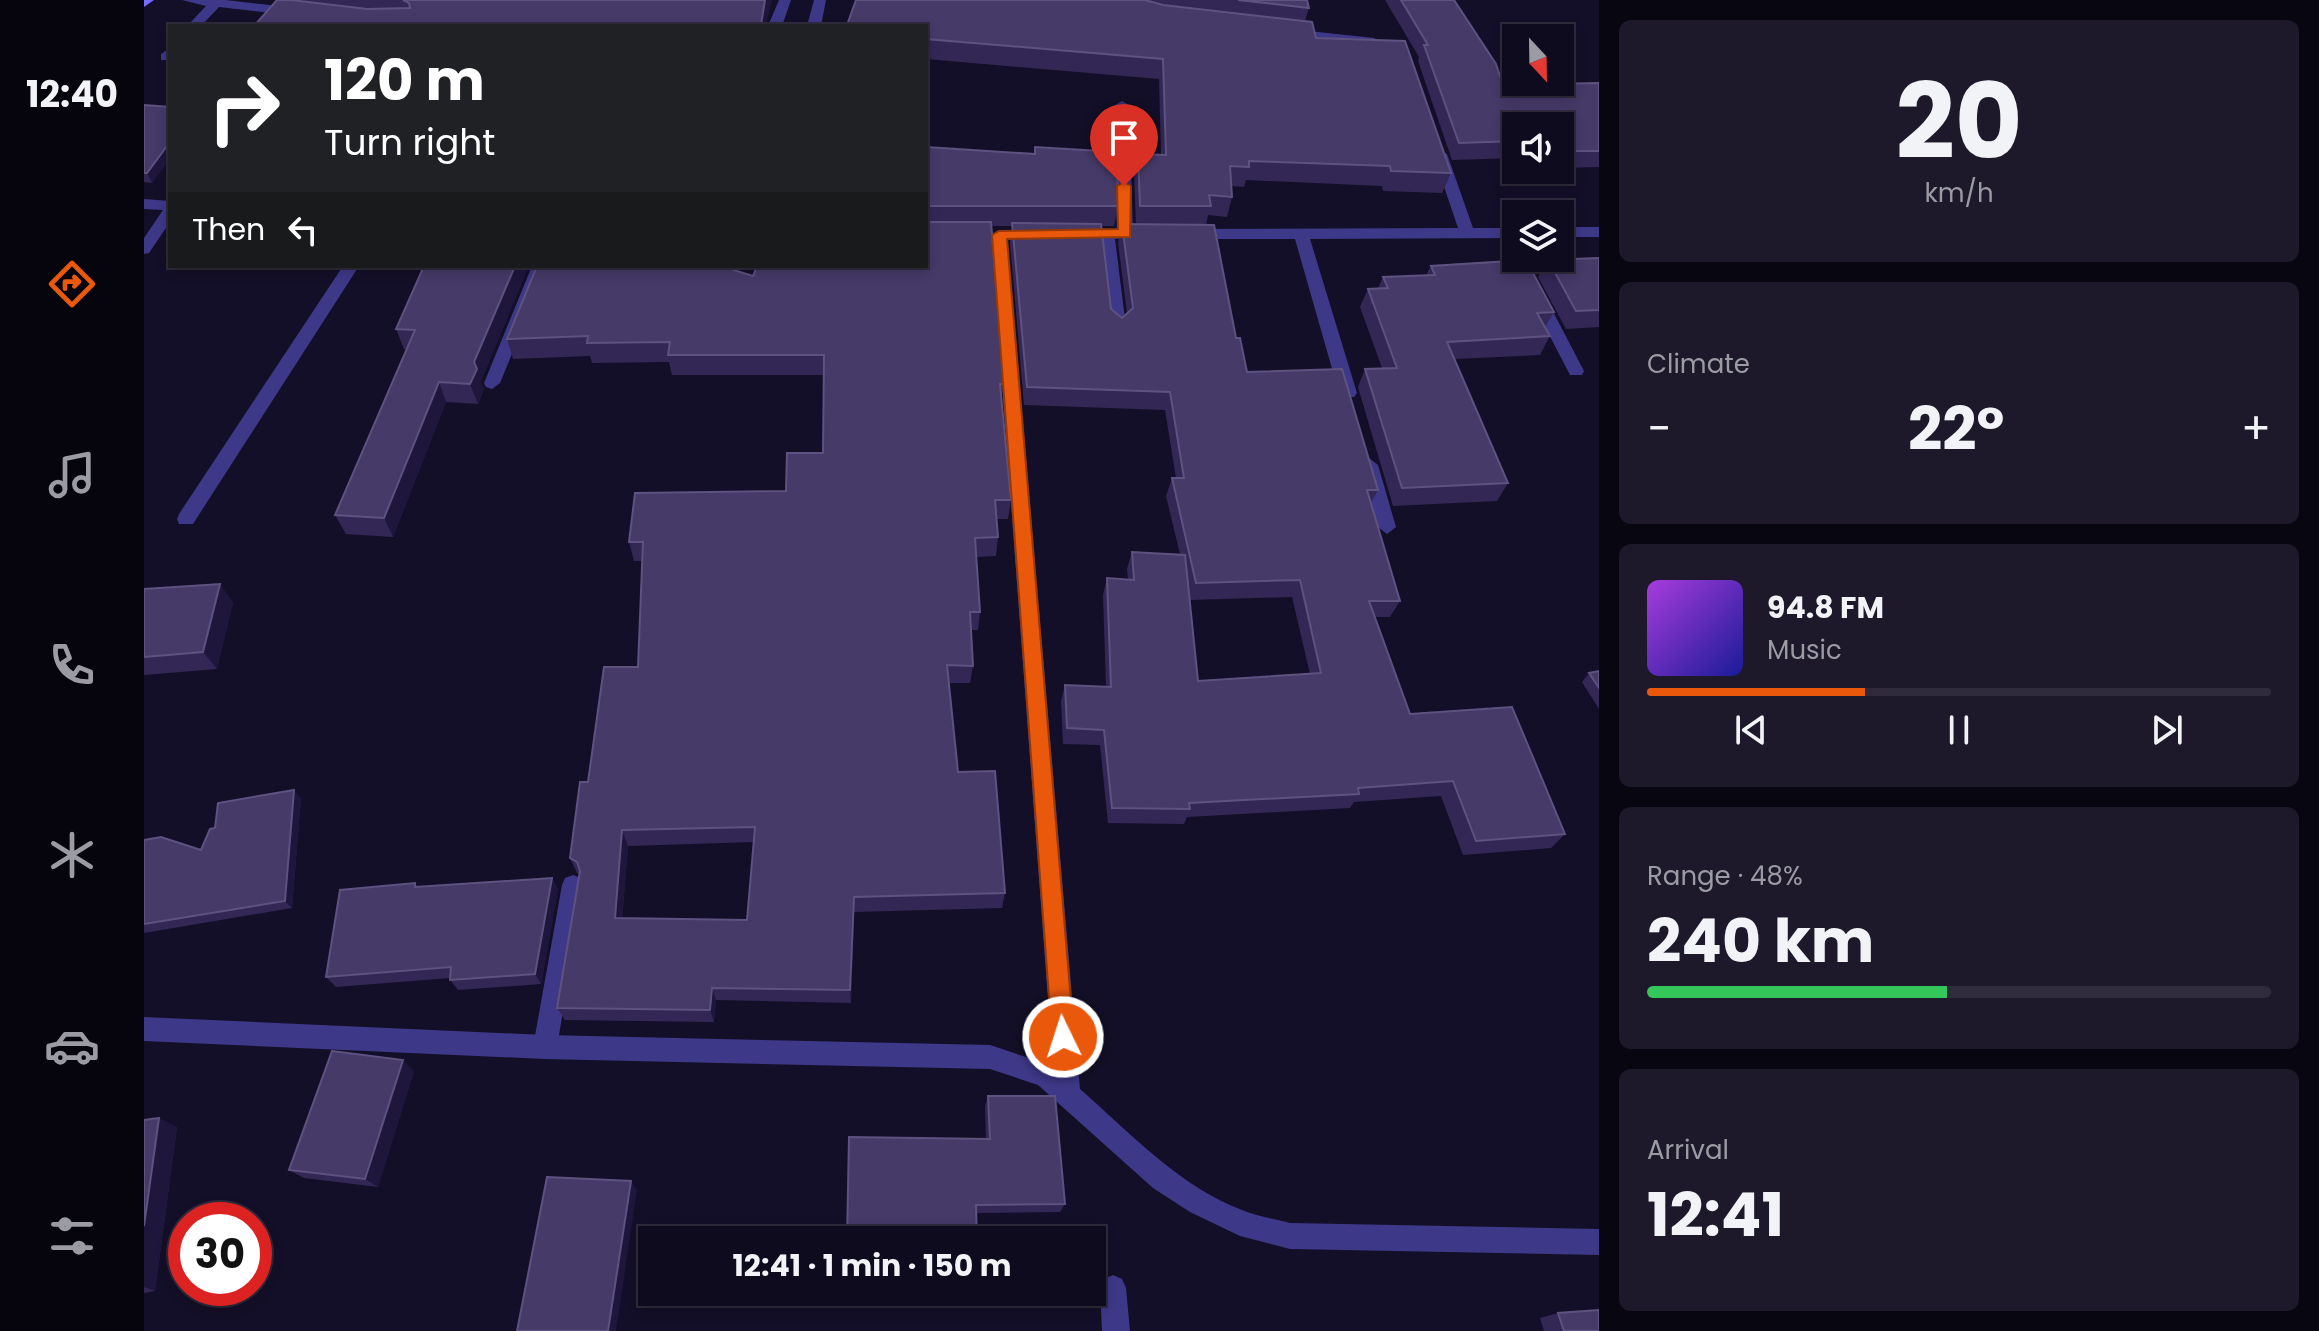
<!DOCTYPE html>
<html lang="en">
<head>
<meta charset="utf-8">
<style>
  body { margin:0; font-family:Poppins,sans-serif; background:#1d192b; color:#f1f3f6; height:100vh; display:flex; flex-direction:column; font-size:30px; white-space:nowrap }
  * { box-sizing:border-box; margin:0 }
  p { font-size:26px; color:#9b9ba4 }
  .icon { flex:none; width:44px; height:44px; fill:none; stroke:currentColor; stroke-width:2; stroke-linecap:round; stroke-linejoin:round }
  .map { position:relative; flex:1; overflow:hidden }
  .drawer { display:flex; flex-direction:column; gap:20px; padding:20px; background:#080610; width:720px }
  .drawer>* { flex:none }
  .hud { position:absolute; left:24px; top:24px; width:760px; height:244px; border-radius:0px; box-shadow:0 4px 12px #0003,0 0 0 2px #2f2b3c; background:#202124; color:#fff; overflow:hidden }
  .needle { width:52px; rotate:158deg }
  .fabs { position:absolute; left:1358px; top:24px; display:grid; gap:16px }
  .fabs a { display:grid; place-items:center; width:72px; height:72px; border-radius:0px; background:#0f0b1e; box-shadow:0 4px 12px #0003,0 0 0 2px #2f2b3c; font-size:40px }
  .speed { position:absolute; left:24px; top:1202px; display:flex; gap:16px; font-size:40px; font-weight:700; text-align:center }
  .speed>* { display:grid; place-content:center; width:104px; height:104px; border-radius:50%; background:#0f0b1e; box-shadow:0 4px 12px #0003,0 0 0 2px #2f2b3c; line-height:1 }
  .speed .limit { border:12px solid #d22; background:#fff; color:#111 }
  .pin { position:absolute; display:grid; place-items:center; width:68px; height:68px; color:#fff; margin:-82px -34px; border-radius:50% 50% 50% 0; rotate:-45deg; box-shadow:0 0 8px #0007 }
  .pin .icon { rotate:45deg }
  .me { position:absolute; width:88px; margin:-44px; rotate:356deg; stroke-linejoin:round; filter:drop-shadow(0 0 6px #0008) }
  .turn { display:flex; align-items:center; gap:28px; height:168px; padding:0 24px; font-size:36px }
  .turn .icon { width:104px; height:104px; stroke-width:2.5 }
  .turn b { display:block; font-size:56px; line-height:68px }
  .then { display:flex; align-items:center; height:76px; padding:0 24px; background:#0003; gap:16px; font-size:30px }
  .big { font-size:60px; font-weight:700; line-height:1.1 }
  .drawer .tile { flex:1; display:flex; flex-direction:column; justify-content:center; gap:12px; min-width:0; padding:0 28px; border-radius:12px; background:#1d192b }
  .drawer .dial { align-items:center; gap:0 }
  .dial b { font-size:104px; line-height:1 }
  .song { display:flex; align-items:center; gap:24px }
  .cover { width:96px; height:96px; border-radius:12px; background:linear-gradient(135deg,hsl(280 70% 55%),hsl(240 70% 35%)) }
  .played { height:8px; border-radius:4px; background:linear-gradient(90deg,#ea580c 35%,#2f2b3c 35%) }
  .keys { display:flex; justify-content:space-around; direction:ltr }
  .heat { display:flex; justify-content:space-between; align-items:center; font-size:44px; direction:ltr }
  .charge { height:12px; border-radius:6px; background:linear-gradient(90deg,#34c759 48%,#2f2b3c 0) }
  .trip { position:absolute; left:494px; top:1226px; width:468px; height:80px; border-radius:0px; background:#0f0b1e; box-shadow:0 4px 12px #0003,0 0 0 2px #2f2b3c; font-weight:700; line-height:80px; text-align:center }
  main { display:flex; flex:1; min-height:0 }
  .menu { display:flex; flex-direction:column; width:144px; justify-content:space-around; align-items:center; background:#06040c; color:#9b9ba4 }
  .menu .icon { width:56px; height:56px }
  .menu .current { color:#ea580c }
  .menu b { font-size:36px; color:#f1f3f6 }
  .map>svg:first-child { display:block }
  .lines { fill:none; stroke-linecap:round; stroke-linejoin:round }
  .service { fill:#3e3888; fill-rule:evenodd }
  .minor { fill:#3e3888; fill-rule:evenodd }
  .secondary { fill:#766dff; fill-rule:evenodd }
  .wall { fill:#332756; fill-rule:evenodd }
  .shaded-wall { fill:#1f163c }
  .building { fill:#453a68; stroke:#5d5280; stroke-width:2; fill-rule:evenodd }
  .route { fill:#ea580c; stroke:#983908; stroke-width:2 }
</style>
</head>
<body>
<main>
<nav class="menu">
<b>12:40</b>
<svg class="icon current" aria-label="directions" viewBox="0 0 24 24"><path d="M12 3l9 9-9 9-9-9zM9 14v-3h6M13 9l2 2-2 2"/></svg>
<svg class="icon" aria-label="music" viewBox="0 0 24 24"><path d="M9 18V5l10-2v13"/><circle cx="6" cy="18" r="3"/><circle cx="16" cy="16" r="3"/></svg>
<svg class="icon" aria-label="phone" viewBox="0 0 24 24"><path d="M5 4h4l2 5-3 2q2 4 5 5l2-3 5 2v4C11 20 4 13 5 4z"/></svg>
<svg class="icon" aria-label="climate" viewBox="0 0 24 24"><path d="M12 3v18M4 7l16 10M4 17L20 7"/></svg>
<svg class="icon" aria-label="car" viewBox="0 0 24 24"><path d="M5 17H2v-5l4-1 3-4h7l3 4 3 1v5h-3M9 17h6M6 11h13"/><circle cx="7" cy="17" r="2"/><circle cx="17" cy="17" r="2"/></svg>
<svg class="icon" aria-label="filters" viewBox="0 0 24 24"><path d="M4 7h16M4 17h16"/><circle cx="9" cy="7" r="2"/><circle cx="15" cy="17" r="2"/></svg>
</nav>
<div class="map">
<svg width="1455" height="1331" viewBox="0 0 1455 1331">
  <rect width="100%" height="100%" fill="#140f28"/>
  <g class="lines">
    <!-- service -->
    <path class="service" d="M 38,0 L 81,0 L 152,8 L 158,12 L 152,16 L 75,7 L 57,26 L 43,26 L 62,6 Z
      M 635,0 L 647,0 L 638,26 L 624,26 Z
      M 26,48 L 26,60 L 17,60 L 17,54 Z
      M 978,101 L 985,105 L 989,234 L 981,239 L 973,234 L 971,105 Z
      M 429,875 L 437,878 L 440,885 L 413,1047 L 410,1056 L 401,1059 L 392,1056 L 389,1047 L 418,885 L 421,878 Z"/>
    <!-- minor -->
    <path class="minor" d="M 670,0 L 682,0 L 677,26 L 663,26 Z
      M 1146,29 L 1230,38 L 1237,42 L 1230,46 L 1141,36 L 1141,30 Z
      M 1296,150 L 1303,154 L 1329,228 L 1372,228 L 1372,238 L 1166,239 L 1213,393 L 1210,397 L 1198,397 L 1195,393 L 1151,239 L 1046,239 L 1038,234 L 1046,229 L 1314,228 L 1289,154 Z
      M 0,199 L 26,201 L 26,222 L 5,253 L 0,254 L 0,238 L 19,210 L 0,209 Z
      M 1416,227 L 1455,227 L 1455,237 L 1416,237 Z
      M 1002,229 L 1010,234 L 1007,237 L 971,239 L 982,327 L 980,331 L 968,331 L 956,240 L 930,240 L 922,235 L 930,230 Z
      M 855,230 L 863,235 L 936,1089 C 986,1133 1035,1186 1098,1210 C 1113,1216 1130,1219 1146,1223 L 1455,1229 L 1455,1255 L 1146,1249 L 1096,1236 L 1046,1212 L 1009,1188 L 894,1085 L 846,1069 L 401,1059 L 0,1041 L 0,1017 L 401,1035 L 846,1045 L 909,1066 L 847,235 Z
      M 1372,253 L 1372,258 L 1381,258 L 1440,371 L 1438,375 L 1426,375 L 1424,371 L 1365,258 Z
      M 199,266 L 215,266 L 49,524 L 35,524 L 33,519 L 35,514 Z
      M 388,266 L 404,266 L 356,383 L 348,389 L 342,387 L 340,383 Z
      M 1225,458 L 1234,465 L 1252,527 L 1243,534 L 1234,527 L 1216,465 Z
      M 969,1275 L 978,1279 L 982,1288 L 986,1331 L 958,1331 L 956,1288 L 960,1279 Z"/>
    <!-- secondary -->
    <path class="secondary" d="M 0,0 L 10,0 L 0,7 Z"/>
  </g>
  <!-- wall -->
  <path class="wall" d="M 151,0 L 628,0 L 621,26 L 110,26 Z
    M 712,0 L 1163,0 L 1165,8 L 1161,21 L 1172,38 L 1307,173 L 1298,193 L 1239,191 L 1238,186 L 1102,180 L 1100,187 L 1088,186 L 1088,197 L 1083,217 L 1064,215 L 1062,225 L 1092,338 L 1103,372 L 1234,490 L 1227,503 L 1256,601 L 1246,617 L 1231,617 L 1266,714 L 1421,834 L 1407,848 L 1319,855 L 1297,796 L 1210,802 L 1206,808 L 1043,817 L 1040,824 L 964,823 L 956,745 L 919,744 L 917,701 L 921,685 L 962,687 L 959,595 L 963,578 L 984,579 L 983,569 L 988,552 L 1036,554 L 1022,496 L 1028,478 L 1032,478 L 1021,410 L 880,405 L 866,242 L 868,226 L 847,226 L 860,384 L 857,402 L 867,500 L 864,519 L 852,519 L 854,537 L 852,556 L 832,557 L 836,612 L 834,630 L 827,630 L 829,666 L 826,683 L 805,683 L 814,772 L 861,893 L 858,908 L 710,912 L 707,1003 L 572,1000 L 570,1022 L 421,1020 L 413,1008 L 436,875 L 433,873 L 426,858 L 444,782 L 494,667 L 498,561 L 490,561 L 485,542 L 642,491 L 679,453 L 680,375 L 528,375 L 525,362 L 448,363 L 446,356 L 369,359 L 363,339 L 609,276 L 782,266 L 782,147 L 974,206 L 970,226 L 957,226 L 967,309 L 978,318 L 983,313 L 974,243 L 978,224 L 992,225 L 990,174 L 994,154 L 1017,155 L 1015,79 L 782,59 L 782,26 L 703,26 ZM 1148,597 L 1166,674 L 1054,681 L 1046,600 ZM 610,842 L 603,920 L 478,918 L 484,846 Z
    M 1241,0 L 1310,0 L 1359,85 L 1455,83 L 1455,167 L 1416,168 L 1416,126 L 1372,126 L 1372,158 L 1308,160 L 1274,61 L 1275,57 Z
    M 0,105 L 8,183 L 0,182 Z
    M 1455,258 L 1455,327 L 1422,329 L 1394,277 L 1404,260 Z
    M 280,266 L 340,389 L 334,404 L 302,402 L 249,537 L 202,534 L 191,515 L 263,349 L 260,349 L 252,329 Z
    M 1287,266 L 1410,312 L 1401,327 L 1406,336 L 1396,355 L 1311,359 L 1364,483 L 1353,501 L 1249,506 L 1214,387 L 1221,369 L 1238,368 L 1216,307 L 1224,289 L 1234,288 L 1239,277 L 1282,275 Z
    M 0,589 L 89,602 L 73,669 L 0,675 Z
    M 1455,671 L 1455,709 L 1438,682 L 1445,673 Z
    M 157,798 L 148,908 L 0,933 L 0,840 L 57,850 L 71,828 Z
    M 408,878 L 414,889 L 397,984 L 314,990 L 306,980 L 306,978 L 192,987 L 182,977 L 271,883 L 274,887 Z
    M 270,1071 L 234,1187 L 160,1178 L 145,1170 Z
    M 844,1096 L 921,1204 L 916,1212 L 832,1213 L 703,1240 L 842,1139 L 841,1106 Z
    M 0,1120 L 33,1127 L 11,1291 L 0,1293 Z
    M 702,1292 L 835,1298 L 832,1304 L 703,1303 Z
    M 1414,1313 L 1455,1331 L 1400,1331 L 1396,1318 Z"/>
  <!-- shaded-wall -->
  <path class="shaded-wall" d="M 621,0 L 628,0 L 621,26 L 617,26 Z
    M 26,142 L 26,160 L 8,183 L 3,173 Z
    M 371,266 L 385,266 L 337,382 L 340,389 L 334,404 L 326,384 L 330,362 Z
    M 295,382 L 302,402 L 249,537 L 240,518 Z
    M 76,584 L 89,602 L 73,669 L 59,652 Z
    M 150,790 L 157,798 L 148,908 L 141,901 Z
    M 478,830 L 484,846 L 477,932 L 471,918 Z
    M 408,878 L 414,889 L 397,984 L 391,974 Z
    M 710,897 L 710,912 L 707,1003 L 706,990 Z
    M 568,988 L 572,1000 L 570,1022 L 566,1010 Z
    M 259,1060 L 270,1071 L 234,1187 L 221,1179 Z
    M 15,1118 L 33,1127 L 11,1291 L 0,1287 L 0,1226 Z
    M 487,1181 L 493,1190 L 472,1331 L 464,1331 Z"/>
  <!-- building -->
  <path class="building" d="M 133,0 L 147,0 L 223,9 L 266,8 L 265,3 L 259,0 L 621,0 L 617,25 L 605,24 L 604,26 L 110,26 Z
    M 712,0 L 1001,0 L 1019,5 L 1168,22 L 1172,38 L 1261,41 L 1307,173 L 1247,171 L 1246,166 L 1105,161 L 1105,167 L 1086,166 L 1088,197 L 1065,195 L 1067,206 L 996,206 L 994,154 L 1022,155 L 1019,59 L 782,39 L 782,26 L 703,25 Z
    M 1094,0 L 1163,0 L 1165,8 Z
    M 1257,0 L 1310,0 L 1352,64 L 1359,85 L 1455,83 L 1455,151 L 1416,151 L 1416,126 L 1372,126 L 1372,141 L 1315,143 L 1280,45 L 1284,45 Z
    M 0,105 L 26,107 L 26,142 L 3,173 L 0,173 Z
    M 782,147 L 891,154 L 891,147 L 973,152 L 974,206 L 782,206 Z
    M 782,218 L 783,222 L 847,222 L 860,384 L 856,384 L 867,500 L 851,500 L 854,537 L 831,538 L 836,612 L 826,612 L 829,666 L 803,665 L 814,772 L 851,771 L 861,893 L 710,897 L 706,990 L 568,988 L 566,1010 L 413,1008 L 436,871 L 433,862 L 426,858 L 436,782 L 444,782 L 460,667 L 494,667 L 499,542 L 485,542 L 491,493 L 642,491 L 643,453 L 679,453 L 680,355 L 524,355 L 526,342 L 443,343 L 444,336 L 363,339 L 393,266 L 577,266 L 609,276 L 613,266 L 782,266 ZM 611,827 L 603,920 L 471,918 L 478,830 Z
    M 868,223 L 957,224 L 967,309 L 978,318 L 989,308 L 978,224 L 1070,225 L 1092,338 L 1096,338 L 1103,372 L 1198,369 L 1234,490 L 1223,490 L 1256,601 L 1225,601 L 1266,714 L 1368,707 L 1421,834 L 1332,841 L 1309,781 L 1214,788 L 1215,794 L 1045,803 L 1046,809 L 968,808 L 960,730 L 923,728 L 921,685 L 967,687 L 963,578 L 990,580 L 988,552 L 1041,555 L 1054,681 L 1177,673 L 1156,580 L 1052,583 L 1028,478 L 1040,478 L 1026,392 L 883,387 Z
    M 1455,258 L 1455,310 L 1432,311 L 1404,260 Z
    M 1382,260 L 1410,312 L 1393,313 L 1406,336 L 1303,342 L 1364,483 L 1258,488 L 1221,369 L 1253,368 L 1224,289 L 1244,288 L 1239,277 L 1291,275 L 1287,266 Z
    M 280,266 L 371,266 L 330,362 L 333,369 L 326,384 L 295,382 L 240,518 L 191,515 L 271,330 L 252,329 Z
    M 76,584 L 59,652 L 0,657 L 0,589 Z
    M 1455,671 L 1455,688 L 1445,673 Z
    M 150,790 L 141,901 L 0,924 L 0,840 L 17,837 L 57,850 L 66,829 L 71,828 L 74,803 Z
    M 408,878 L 391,974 L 306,980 L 307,967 L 182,977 L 196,890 L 271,883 L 271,887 Z
    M 188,1051 L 259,1060 L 221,1179 L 145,1170 Z
    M 844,1096 L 911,1096 L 921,1204 L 832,1205 L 833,1240 L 703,1240 L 705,1137 L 846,1139 Z
    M 15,1118 L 0,1226 L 0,1120 Z
    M 403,1177 L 487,1181 L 464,1331 L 373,1331 Z
    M 702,1292 L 834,1292 L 835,1298 L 702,1297 Z
    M 1455,1310 L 1455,1331 L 1420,1331 L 1414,1313 Z"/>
  <!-- route -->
  <path class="route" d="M 980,182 L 987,186 L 986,237 L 863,239 L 930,1037 L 927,1044 L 919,1048 L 912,1044 L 908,1037 L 848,235 L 855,231 L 974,229 L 973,186 Z"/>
</svg>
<div class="fabs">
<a><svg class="needle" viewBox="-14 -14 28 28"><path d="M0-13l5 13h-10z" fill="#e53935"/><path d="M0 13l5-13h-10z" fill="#9b9ba4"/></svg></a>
<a><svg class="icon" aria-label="sound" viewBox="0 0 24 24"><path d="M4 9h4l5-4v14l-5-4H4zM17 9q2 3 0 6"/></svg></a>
<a><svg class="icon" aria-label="layers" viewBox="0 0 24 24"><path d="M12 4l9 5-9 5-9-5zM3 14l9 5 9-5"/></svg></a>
</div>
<div class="speed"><div class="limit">30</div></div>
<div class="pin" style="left:980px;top:186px;background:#d93025"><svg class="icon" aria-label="arrive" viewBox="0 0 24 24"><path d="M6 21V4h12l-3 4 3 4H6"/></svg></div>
<svg class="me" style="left:919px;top:1037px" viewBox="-20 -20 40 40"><circle r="17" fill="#ea580c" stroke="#fff" stroke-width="3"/><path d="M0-11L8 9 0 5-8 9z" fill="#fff"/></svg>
<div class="trip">12:41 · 1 min · 150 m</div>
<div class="hud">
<div class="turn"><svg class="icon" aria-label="right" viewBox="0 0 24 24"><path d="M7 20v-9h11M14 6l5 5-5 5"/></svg><div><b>120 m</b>Turn right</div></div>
<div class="then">Then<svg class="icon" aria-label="left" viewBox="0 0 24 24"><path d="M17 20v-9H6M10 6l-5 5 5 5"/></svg></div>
</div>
</div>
<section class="drawer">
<div class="tile dial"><b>20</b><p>km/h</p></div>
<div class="tile"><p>Climate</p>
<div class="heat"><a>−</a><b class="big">22°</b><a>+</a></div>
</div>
<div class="tile">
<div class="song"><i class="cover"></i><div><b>94.8 FM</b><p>Music</p></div></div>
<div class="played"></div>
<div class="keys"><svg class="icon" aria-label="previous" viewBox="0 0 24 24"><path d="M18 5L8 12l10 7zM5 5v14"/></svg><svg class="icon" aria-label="pause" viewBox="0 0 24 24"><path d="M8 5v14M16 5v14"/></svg><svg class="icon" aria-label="next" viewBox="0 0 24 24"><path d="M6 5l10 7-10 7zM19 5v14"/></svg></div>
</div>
<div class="tile"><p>Range · 48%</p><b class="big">240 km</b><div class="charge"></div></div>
<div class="tile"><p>Arrival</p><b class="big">12:41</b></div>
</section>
</main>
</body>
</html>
